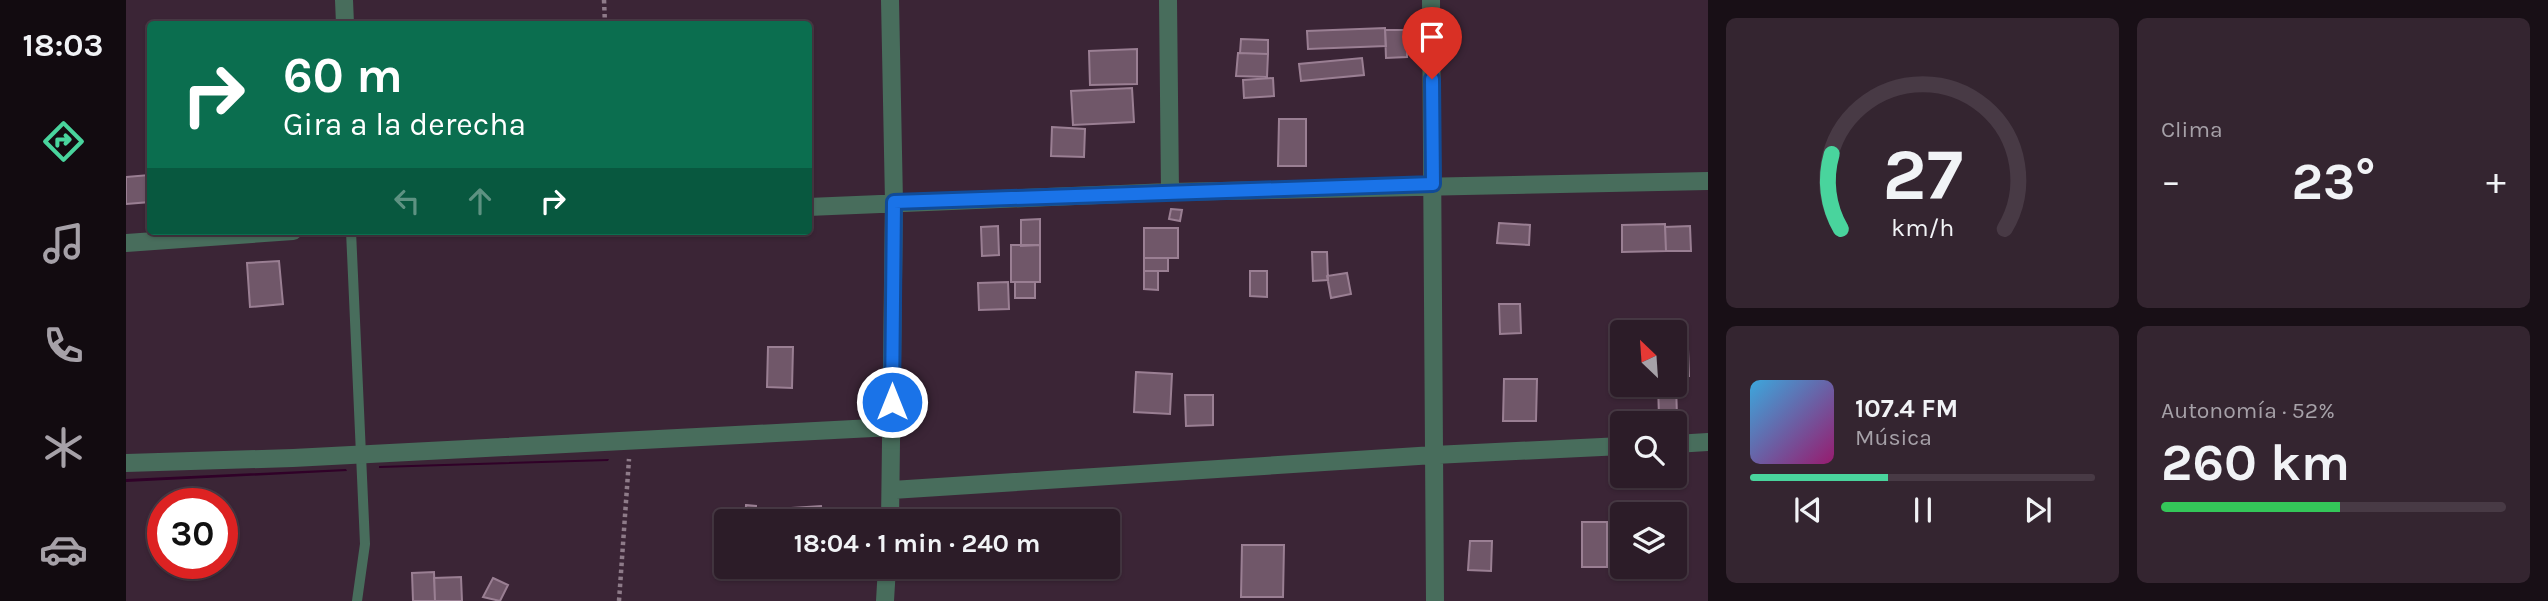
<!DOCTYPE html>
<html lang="es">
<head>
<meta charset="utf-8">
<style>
  body { margin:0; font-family:Karla,sans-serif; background:#342530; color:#f1f3f6; height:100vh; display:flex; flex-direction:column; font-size:26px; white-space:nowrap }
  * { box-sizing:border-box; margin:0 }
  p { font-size:23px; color:#a6a1a8 }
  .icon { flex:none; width:38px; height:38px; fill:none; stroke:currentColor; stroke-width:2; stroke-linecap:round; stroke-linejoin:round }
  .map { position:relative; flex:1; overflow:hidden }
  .drawer { display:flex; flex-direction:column; gap:18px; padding:18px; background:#180f16; width:840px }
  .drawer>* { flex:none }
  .guide { position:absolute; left:21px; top:21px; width:665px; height:214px; border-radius:7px; box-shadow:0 2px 5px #0004,0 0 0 2px #483a45; background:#0b6e4f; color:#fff; overflow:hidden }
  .needle { width:46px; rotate:335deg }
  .buttons { position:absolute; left:1484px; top:320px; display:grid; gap:14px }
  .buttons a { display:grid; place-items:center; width:77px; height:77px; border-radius:7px; background:#2c1c28; box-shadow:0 2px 5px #0004,0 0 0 2px #483a45; font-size:35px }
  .speed { position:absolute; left:21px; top:488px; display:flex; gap:14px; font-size:35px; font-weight:700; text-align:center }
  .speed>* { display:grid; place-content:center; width:91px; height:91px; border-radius:50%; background:#2c1c28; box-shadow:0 2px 5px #0004,0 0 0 2px #483a45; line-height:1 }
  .speed .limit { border:10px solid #d22; background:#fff; color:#111 }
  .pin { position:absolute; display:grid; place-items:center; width:60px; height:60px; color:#fff; margin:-72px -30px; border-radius:50% 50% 50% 0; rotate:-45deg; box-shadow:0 0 7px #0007 }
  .pin .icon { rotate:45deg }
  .me { position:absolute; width:77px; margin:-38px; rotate:0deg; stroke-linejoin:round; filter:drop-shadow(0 0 5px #0008) }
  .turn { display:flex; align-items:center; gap:24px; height:147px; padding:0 21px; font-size:32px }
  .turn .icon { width:91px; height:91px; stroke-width:2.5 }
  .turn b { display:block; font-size:49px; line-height:60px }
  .lanes { display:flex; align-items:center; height:66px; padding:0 21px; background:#0003; justify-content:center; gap:35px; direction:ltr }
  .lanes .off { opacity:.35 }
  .big { font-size:52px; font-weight:700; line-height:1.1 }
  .drawer .tile { flex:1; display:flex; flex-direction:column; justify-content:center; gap:10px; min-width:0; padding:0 24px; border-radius:10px; background:#342530 }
  .drawer .dial { align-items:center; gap:0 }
  .dial svg { height:182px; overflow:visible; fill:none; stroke:#483a45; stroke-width:7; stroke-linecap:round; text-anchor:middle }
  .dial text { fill:#f1f3f6; stroke:none }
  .song { display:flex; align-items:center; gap:21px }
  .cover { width:84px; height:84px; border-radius:10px; background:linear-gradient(135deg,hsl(200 70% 55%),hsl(320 70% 35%)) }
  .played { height:7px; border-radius:4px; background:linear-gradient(90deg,#49d49d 40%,#483a45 40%) }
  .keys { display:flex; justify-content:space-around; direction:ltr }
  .heat { display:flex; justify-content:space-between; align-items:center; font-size:38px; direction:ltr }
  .charge { height:10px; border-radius:5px; background:linear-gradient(90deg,#34c759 52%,#483a45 0) }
  .drawer .tiles { flex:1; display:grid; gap:18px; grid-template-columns:repeat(2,1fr) }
  .trip { position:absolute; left:588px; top:509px; width:406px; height:70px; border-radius:7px; background:#2c1c28; box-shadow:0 2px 5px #0004,0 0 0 2px #483a45; font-weight:700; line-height:70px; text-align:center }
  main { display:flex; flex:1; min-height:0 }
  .tabs { display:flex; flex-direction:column; width:126px; justify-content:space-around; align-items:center; background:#120b10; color:#a6a1a8 }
  .tabs .icon { width:49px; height:49px }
  .tabs .selected { color:#49d49d }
  .tabs b { font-size:32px; color:#f1f3f6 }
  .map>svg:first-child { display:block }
  .water { fill:#300128 }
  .building { fill:#705769; stroke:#9a7f93; stroke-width:2 }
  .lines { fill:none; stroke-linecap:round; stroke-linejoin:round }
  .path { stroke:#8e7b89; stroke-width:4.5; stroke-dasharray:3.5 3.5; stroke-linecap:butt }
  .service { stroke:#486d5c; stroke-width:10 }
  .minor { stroke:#486d5c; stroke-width:18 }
  .route-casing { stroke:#114b97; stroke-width:18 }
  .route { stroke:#1a73e8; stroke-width:12 }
</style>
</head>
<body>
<main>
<nav class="tabs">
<b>18:03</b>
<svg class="icon selected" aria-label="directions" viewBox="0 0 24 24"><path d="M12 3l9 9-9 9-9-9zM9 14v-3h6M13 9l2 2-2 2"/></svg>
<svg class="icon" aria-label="music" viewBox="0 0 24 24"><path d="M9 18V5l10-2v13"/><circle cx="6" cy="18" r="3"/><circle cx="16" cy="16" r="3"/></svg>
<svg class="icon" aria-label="phone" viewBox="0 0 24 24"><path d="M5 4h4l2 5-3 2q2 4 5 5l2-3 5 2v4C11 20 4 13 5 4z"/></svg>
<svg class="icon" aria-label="climate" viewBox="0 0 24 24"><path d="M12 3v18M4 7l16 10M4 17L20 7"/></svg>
<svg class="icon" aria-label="car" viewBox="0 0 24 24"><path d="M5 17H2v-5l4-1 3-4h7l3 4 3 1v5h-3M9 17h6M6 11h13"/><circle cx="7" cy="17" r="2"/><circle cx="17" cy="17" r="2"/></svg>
</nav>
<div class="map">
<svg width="1582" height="601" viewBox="0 0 1582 601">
  <rect width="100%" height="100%" fill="#3b2536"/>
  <!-- water -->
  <path class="water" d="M 483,459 L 482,461 L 253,468 L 253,466 Z
    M 220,469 L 221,471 L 0,482 L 0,479 Z"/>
  <!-- building -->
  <path class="building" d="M 1259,28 L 1260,46 L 1182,49 L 1181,31 Z
    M 1259,30 L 1281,30 L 1281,57 L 1260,58 Z
    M 1115,39 L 1142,40 L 1142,54 L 1114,53 Z
    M 1011,49 L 1011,84 L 964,85 L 963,51 Z
    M 1112,53 L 1142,54 L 1141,77 L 1110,76 Z
    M 1236,58 L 1238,75 L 1175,81 L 1173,64 Z
    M 1147,78 L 1148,96 L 1118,98 L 1117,80 Z
    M 1006,88 L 1008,122 L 947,125 L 945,91 Z
    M 1153,119 L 1180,119 L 1180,166 L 1152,166 Z
    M 926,127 L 959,129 L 958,157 L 925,156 Z
    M 23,175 L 24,202 L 0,204 L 0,177 Z
    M 1045,209 L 1056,210 L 1054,221 L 1043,219 Z
    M 914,219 L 914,245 L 895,246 L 895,220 Z
    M 1373,223 L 1404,225 L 1403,245 L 1371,243 Z
    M 1539,224 L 1540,251 L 1496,252 L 1496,225 Z
    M 872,226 L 873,255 L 856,256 L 855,227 Z
    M 1564,226 L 1565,251 L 1540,251 L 1539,227 Z
    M 1018,228 L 1052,228 L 1052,258 L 1018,258 Z
    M 885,245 L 914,245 L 914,282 L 885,282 Z
    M 1186,252 L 1201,252 L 1202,280 L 1187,281 Z
    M 1018,258 L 1042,258 L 1042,271 L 1018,271 Z
    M 153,261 L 157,304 L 124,307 L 121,263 Z
    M 1018,271 L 1032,271 L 1032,290 L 1018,289 Z
    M 1124,271 L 1141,271 L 1141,297 L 1124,296 Z
    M 1221,273 L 1225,294 L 1205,298 L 1201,276 Z
    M 882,282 L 883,309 L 853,310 L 852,283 Z
    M 889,282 L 909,282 L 909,298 L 889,298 Z
    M 1373,304 L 1394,304 L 1395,333 L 1374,334 Z
    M 642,347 L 667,347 L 666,388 L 641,387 Z
    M 1562,349 L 1563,376 L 1549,377 L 1549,350 Z
    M 1010,372 L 1046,374 L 1044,414 L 1008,412 Z
    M 1378,379 L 1411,379 L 1410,421 L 1377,421 Z
    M 1550,384 L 1551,417 L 1533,417 L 1532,385 Z
    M 1059,395 L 1087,395 L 1087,425 L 1060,426 Z
    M 620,505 L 630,506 L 629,522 L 619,522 Z
    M 695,506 L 697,522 L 667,522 L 666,508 Z
    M 1456,522 L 1481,522 L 1481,567 L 1456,567 Z
    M 1344,541 L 1366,541 L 1365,571 L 1342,570 Z
    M 1116,545 L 1158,545 L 1157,597 L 1115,597 Z
    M 308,572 L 309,601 L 287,601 L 286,573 Z
    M 335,577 L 336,601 L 309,601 L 308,578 Z
    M 367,578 L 382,585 L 374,601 L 357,597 Z"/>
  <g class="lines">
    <!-- path -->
    <path class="path" d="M 478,0 L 479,24
      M 493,601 L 503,459"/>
    <!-- service -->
    <path class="service" d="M 225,231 L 239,544 L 231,601"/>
    <!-- minor -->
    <path class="minor" d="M 218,0 L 219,24
      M 1042,0 L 1044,192
      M 1305,0 L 1309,601
      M 682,207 L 1044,192 L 1582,181
      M 0,243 L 167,231
      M 1549,444 L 1582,442
      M 0,463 L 167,458 L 766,427
      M 766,490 L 1308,455 L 1496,446
      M 764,522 L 768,202 L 764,0
      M 759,601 L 761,567"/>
  </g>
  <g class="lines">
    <!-- route casing -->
    <g class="route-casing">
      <path id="route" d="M 766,402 L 768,202 L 1307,184 L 1306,79"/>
    </g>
    <!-- route -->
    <use href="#route" class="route"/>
  </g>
</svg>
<div class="buttons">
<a><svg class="needle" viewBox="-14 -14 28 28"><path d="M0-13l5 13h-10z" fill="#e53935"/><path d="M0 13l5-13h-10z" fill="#a6a1a8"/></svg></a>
<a><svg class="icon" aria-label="search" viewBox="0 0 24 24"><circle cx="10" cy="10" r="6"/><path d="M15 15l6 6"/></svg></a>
<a><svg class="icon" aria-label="layers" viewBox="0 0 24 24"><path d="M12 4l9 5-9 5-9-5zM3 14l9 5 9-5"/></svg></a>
</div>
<div class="speed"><div class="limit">30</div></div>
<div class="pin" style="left:1306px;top:79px;background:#d93025"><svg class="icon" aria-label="arrive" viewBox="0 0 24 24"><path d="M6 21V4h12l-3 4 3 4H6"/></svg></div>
<svg class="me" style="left:766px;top:402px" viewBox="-20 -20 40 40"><circle r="17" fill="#1a73e8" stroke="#fff" stroke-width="3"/><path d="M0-11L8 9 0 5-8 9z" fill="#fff"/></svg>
<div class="trip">18:04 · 1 min · 240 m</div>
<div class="guide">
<div class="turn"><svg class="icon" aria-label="right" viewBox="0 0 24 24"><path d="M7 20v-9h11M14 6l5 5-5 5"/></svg><div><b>60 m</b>Gira a la derecha</div></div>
<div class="lanes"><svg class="icon off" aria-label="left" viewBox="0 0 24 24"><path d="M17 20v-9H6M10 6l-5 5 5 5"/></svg><svg class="icon off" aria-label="ahead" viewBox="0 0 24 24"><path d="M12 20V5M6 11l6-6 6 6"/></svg><svg class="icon" aria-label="right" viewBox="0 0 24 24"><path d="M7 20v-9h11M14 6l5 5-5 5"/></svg></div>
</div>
</div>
<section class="drawer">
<div class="tiles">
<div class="tile dial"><svg viewBox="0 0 100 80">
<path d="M14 69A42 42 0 1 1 86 69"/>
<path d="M14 69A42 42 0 0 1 10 36" stroke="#49d49d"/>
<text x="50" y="56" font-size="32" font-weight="700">27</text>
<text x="50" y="72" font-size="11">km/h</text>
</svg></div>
<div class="tile"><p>Clima</p>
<div class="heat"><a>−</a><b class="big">23°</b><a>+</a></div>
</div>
<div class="tile">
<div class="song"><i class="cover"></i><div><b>107.4 FM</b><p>Música</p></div></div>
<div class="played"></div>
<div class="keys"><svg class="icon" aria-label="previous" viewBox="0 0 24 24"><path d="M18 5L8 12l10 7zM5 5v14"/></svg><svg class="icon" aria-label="pause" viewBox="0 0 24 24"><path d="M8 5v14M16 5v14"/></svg><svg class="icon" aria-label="next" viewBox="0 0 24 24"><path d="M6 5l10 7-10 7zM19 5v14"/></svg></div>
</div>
<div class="tile"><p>Autonomía · 52%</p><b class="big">260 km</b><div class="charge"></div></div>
</div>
</section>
</main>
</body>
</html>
